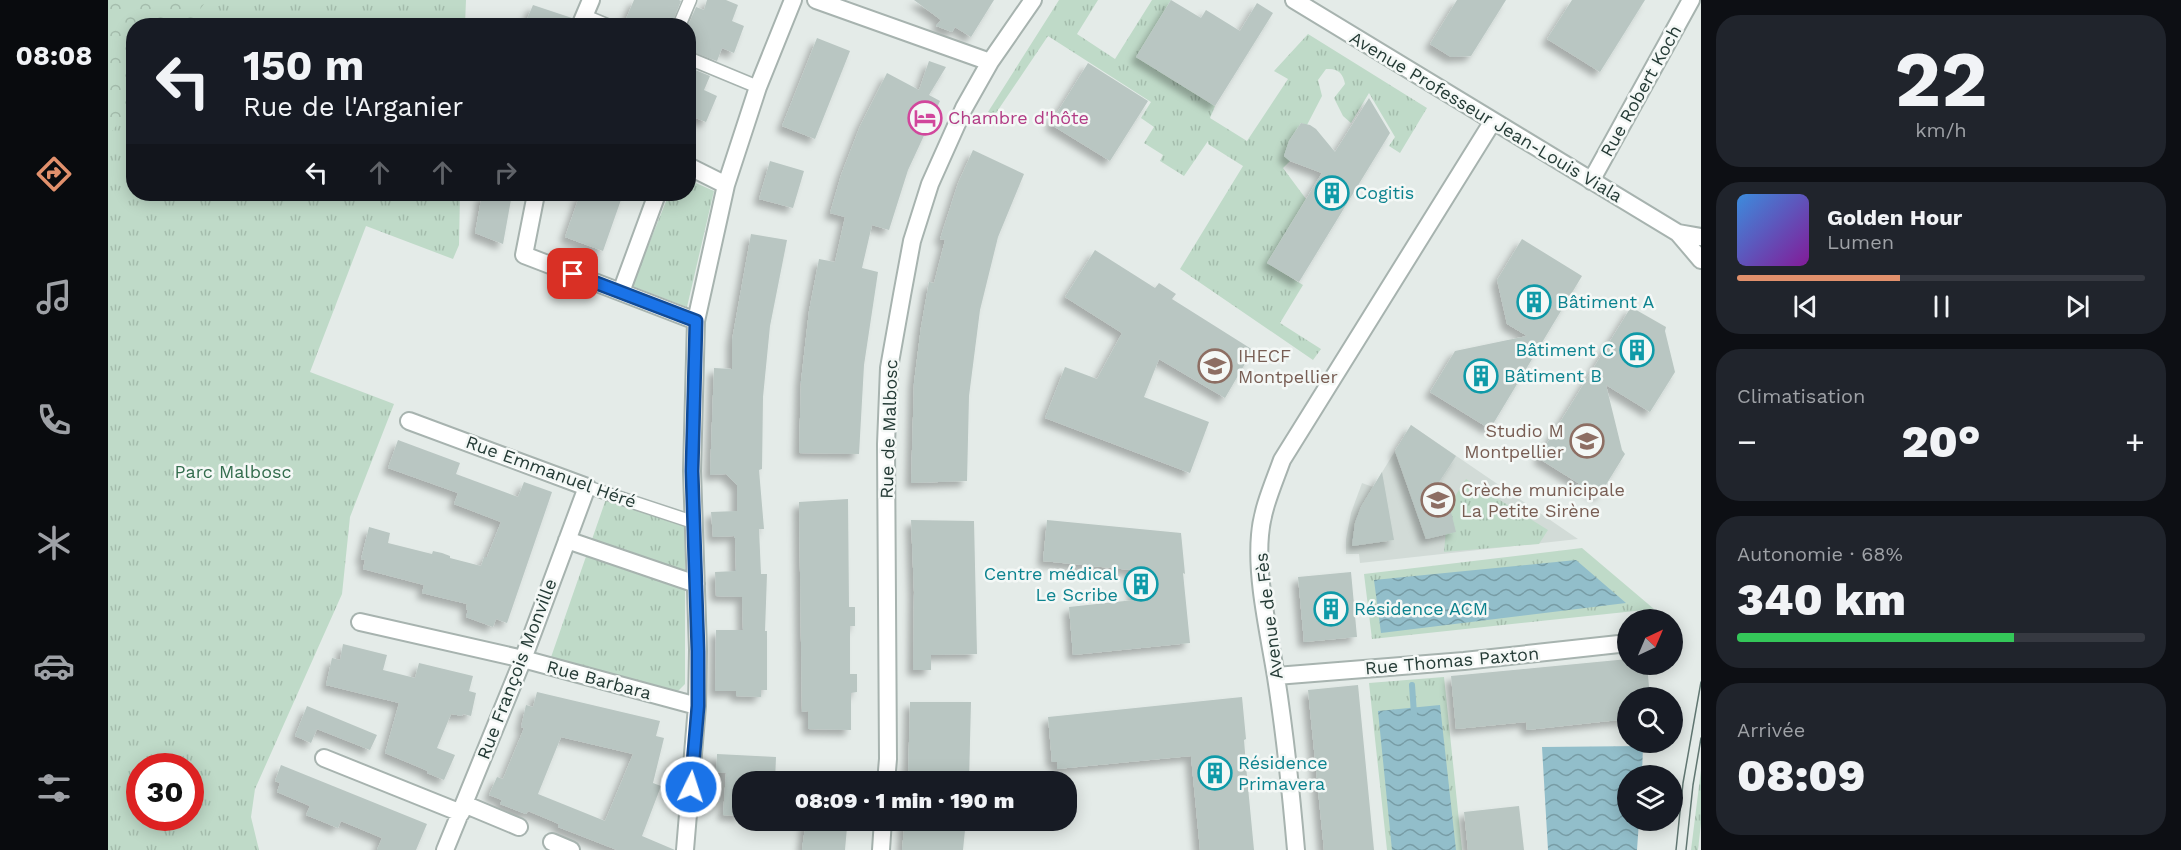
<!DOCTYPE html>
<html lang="fr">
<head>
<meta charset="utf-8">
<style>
  body { margin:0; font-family:"Work Sans",sans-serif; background:#20242c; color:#f1f3f6; height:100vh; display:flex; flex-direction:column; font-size:22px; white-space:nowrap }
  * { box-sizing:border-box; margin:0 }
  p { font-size:20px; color:#9ea1a6 }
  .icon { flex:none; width:33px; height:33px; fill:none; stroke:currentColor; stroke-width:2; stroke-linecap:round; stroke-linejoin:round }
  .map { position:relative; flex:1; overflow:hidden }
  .sheet { display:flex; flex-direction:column; gap:15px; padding:15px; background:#0d0f14; width:480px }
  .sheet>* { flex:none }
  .guide { position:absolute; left:18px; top:18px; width:570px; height:183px; border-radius:24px; box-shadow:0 3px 15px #0003; background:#171b24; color:#f1f3f6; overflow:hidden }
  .needle { width:39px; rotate:44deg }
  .tools { position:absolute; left:1509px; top:609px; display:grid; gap:12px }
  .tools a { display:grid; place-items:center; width:66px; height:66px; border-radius:50%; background:#171b24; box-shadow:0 3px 15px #0003; font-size:30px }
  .speed { position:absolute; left:18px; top:753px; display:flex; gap:12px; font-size:30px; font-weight:700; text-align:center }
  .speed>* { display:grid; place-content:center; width:78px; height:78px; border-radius:50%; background:#171b24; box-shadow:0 3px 15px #0003; line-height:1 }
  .speed .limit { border:9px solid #d22; background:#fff; color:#111 }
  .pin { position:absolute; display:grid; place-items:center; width:51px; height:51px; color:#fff; margin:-26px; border-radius:12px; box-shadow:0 3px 9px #0006 }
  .me { position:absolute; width:66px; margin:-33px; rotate:4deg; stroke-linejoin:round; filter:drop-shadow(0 0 4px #0008) }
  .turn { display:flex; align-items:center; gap:21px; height:126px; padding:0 18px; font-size:27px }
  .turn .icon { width:78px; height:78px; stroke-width:2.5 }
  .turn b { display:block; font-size:42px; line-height:51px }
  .lanes { display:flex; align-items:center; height:57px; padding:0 18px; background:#0003; justify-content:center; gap:30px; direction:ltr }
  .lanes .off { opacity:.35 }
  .big { font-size:45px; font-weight:800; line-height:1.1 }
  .sheet .card { flex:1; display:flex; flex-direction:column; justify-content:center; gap:9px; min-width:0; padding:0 21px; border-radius:24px; background:#20242c }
  .sheet .dial { align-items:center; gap:0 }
  .dial b { font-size:78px; line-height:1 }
  .song { display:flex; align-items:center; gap:18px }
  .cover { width:72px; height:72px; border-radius:9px; background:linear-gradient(135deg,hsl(210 70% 55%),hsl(290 70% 35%)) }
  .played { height:6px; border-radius:3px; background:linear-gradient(90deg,#e1906c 40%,#363941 40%) }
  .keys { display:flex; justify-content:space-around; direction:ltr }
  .heat { display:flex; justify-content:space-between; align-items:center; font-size:33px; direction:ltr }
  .charge { height:9px; border-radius:4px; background:linear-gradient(90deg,#34c759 68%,#363941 0) }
  .trip { position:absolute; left:624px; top:771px; width:345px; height:60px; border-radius:24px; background:#171b24; box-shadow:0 3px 15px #0003; font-weight:800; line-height:60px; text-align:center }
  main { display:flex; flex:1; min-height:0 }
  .dock { display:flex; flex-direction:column; width:108px; justify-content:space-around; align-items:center; background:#090b0e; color:#9ea1a6 }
  .dock .icon { width:42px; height:42px }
  .dock .on { color:#e1906c }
  .dock b { font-size:27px; color:#f1f3f6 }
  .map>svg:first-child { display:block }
  .built { fill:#d2dbd7 }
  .grass { fill:url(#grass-tufts); fill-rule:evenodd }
  .forest { fill:url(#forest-crowns) }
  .water { fill:url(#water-waves) }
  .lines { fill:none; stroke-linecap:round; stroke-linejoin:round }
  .stream { stroke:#92beca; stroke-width:6 }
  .building { fill:#b9c6c2; fill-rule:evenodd; filter:url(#shadow) }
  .pedestrian-casing { stroke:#a7b3af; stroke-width:15 }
  .minor-casing { stroke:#a7b3af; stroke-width:20 }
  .pedestrian { stroke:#fff; stroke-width:12 }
  .minor { stroke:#fff; stroke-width:16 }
  .tram { stroke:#607671; stroke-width:1.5 }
  .route-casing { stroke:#114b97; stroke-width:15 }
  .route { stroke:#1a73e8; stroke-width:10 }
  .labels { text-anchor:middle; stroke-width:5; stroke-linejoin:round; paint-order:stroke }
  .street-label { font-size:18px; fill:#253b36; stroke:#f4f8f6 }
  .hotel-label { font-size:18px; fill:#b23c85; stroke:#f4f8f6; text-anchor:start }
  .culture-label { font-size:18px; fill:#0d838f; stroke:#f4f8f6; text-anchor:start }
  .education-label { font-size:18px; fill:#785e54; stroke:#f4f8f6; text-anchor:start }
  .park-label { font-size:18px; fill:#346d4e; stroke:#f4f8f6 }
</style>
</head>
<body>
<main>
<nav class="dock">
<b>08:08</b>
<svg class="icon on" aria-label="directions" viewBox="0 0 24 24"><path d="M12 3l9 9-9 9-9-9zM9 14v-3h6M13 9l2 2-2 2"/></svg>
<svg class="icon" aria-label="music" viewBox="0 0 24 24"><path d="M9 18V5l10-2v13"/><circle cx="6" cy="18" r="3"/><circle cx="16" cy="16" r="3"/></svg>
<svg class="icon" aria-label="phone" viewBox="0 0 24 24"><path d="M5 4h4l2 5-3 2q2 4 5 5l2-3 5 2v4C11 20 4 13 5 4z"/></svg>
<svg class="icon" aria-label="climate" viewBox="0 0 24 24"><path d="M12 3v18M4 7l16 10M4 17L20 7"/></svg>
<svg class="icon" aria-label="car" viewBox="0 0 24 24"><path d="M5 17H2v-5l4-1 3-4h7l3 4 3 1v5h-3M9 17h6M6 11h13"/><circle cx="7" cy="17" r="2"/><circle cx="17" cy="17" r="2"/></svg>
<svg class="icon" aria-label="filters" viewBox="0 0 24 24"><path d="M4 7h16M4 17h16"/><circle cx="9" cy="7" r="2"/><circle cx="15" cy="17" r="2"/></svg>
</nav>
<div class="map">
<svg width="1593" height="850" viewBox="0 0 1593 850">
  <defs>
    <pattern id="grass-tufts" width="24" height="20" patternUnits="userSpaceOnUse" patternTransform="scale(1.5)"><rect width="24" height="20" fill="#bfdac8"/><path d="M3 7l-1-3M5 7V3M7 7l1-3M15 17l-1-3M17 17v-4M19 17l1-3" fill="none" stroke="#a4bcac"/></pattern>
    <pattern id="forest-crowns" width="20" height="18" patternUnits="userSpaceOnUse" patternTransform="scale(1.5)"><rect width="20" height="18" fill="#bfdac8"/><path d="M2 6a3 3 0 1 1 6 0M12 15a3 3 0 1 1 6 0" fill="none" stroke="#a4bcac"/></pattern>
    <pattern id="water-waves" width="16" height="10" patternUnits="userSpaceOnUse" patternTransform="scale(1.5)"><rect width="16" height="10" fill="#92beca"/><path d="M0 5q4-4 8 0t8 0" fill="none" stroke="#779ca5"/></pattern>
    <filter id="shadow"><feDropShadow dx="-5.5" dy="5.5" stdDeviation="3" flood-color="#0004"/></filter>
  </defs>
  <rect width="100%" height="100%" fill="#e4ebe8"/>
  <!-- built -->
  <path class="built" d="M 1303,425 L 1470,539 L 1252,563 L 1251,554 L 1238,554 L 1238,539 L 1243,513 L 1254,483 L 1265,487 Z"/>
  <!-- grass -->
  <path class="grass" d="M 0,0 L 358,0 L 357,25 L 26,26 L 26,194 L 352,194 L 351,245 L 345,259 L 258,226 L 202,372 L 286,404 L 242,517 L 234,594 L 147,789 L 143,817 L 151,850 L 0,850 ZM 32,766 L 82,766 L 82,818 L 32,818 Z
    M 951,0 L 990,0 L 969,34 L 1007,59 L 1044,0 L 1063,0 L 1028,57 L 1107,106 L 1102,118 L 1139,141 L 1180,79 L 1166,71 L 1200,34 L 1319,108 L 1292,153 L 1281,146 L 1287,137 L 1261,93 L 1243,123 L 1235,116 L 1226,98 L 1237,84 C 1235,73 1230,68 1218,69 L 1210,80 L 1214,96 L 1199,125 L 1193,123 L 1181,141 L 1176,156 L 1182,161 L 1175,168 L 1198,199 L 1159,263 L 1195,285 L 1172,323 L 1213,349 L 1205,360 L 1072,269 L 1135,166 L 1100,144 L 1100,141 L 1076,176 L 1052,161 L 1055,155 L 1036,143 L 1046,127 L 1033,118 L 1043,102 L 940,36 L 886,116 L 880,112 Z
    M 581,180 L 606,191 L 579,307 L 524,286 L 561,194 L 580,194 Z
    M 1358,479 L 1440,530 L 1431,544 L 1336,552 L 1340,507 Z
    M 498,499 L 577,525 L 577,684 L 568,693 L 441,663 Z
    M 1474,548 L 1546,609 L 1264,639 L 1256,574 Z
    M 1336,677 L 1354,850 L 1279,850 L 1261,683 Z
    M 1593,770 L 1593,823 L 1590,850 L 1583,850 Z"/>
  <!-- forest -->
  <path class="forest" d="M 0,0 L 99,0 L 80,25 L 26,26 L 25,105 L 0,136 Z"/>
  <!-- water -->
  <path class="water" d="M 1468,560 L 1518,603 L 1273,633 L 1266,580 Z
    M 1332,705 L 1348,850 L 1284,850 L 1270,711 Z
    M 1535,746 L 1534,775 L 1520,776 L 1520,820 L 1531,821 L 1529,850 L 1440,850 L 1434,747 Z"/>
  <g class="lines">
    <!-- stream -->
    <path class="stream" d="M 1304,685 L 1306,714"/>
  </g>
  <!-- building -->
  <path class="building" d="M 526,0 L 571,0 L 573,1 L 563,26 L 515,26 Z
    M 599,0 L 618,0 L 630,5 L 624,21 L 636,26 L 626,53 L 614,48 L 609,61 L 580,50 L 580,26 L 588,7 L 596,10 Z
    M 806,0 L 886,0 L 863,37 L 847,27 L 844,32 L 828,26 L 833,20 Z
    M 1063,0 L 1093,18 L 1098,10 L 1132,31 L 1149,3 L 1165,13 L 1107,106 L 1028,57 Z
    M 1349,0 L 1398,0 L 1363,56 L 1343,57 L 1322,44 Z
    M 1464,0 L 1537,0 L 1492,72 L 1439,39 Z
    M 425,5 L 464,18 L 462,26 L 416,26 Z
    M 709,38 L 742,51 L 707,139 L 674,126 Z
    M 821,61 L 838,67 L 821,95 L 832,101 L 800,170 L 781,230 L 764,225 L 754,268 L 770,272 L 756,365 L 751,454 L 691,453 L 693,381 L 701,311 L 711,259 L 727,262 L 737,217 L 722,213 L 733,175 L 752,126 L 779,73 L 811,90 Z
    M 980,63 L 1040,101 L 1002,161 L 942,124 Z
    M 580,67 L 602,76 L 596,90 L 609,96 L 598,122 L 585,117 L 580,126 Z
    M 1261,98 L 1282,133 L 1191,282 L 1159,263 L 1214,173 L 1182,161 L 1176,156 L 1181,141 L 1193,123 L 1202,125 L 1208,129 L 1227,152 Z
    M 865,150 L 916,174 L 890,237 L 872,310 L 861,396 L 859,481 L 803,483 L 806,383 L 813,327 L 821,282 L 826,283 L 837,240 L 832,239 L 850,183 Z
    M 662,161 L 696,171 L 685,208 L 651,199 Z
    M 374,194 L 404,194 L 395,244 L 367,233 Z
    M 472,194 L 515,194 L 495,251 L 457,237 Z
    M 643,234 L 679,240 L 662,326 L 655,397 L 654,469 L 651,470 L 656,529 L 651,529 L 653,574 L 659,574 L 657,631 L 659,631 L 659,690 L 653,690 L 653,697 L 628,696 L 628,691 L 607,691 L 608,630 L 635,630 L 634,597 L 608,596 L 607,572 L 628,571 L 627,538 L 626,536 L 605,537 L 603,512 L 629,511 L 629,485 L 618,474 L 602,475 L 606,368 L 624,369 L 624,340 Z
    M 1414,239 L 1474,276 L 1382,429 L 1322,392 L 1347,351 L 1419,336 L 1399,324 L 1389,280 Z
    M 987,250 L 1047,288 L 1051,283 L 1068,294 L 1064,299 L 1145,350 L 1117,398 L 1051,359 L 1036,397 L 1101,422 L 1082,473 L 937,418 L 957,367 L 989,379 L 1014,333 L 957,297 Z
    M 1523,307 L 1558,327 L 1557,331 L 1567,372 L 1542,412 L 1498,385 L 1514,450 L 1517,454 L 1491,496 L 1430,458 Z
    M 1303,425 L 1348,456 L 1322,496 L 1342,508 L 1348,532 L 1318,539 L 1287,451 Z
    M 290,440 L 352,463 L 348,474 L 410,497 L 416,482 L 444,492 L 399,623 L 388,619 L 385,627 L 358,617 L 360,610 L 358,609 L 359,604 L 314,593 L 316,585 L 255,569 L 257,560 L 253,559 L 261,527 L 282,533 L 280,543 L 324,554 L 325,551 L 334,553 L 342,556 L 342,558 L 373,566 L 376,557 L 379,557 L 393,522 L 346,504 L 350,493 L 280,468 Z
    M 1274,472 L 1286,540 L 1244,546 L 1247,523 L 1253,507 Z
    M 740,499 L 741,607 L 747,607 L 747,626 L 742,626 L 742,674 L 749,674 L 749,692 L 743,693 L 743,730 L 700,729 L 700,711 L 694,712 L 691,502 Z
    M 803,520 L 866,521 L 869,654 L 823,655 L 823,670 L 805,670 L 806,592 Z
    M 939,520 L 1073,533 L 1077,574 L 1075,573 L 1082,643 L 965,655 L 961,607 L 1026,600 L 1023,570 L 935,561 Z
    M 1243,572 L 1249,637 L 1196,642 L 1190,577 Z
    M 235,644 L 279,655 L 275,670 L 307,678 L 311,663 L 365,676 L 361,691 L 368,693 L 363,716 L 355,714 L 354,716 L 343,714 L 329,748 L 347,755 L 336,780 L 319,773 L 320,771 L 277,753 L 291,703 L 218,685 L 224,658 L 232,660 Z
    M 1520,659 L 1520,664 L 1539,664 L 1542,698 L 1520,698 L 1520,719 L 1419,730 L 1418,722 L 1348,729 L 1343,676 Z
    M 1250,685 L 1266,850 L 1216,850 L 1200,690 Z
    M 429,692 L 552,721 L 548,736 L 556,738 L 545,783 L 553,786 L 534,836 L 567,850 L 509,850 L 450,827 L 451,824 L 420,811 L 418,814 L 392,804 L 394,800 L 381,795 L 389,777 L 395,779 L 416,728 L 413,727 L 418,705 L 425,707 ZM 453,737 L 525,754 L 497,821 L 430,794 Z
    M 1134,697 L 1138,739 L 1136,740 L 1139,777 L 1146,850 L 1092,850 L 1083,756 L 949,769 L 949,762 L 944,762 L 940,717 Z
    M 802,702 L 863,702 L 861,782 L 800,782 Z
    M 199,706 L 269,735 L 262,750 L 209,729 L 203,743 L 187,736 Z
    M 609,754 L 668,757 L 667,782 L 634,782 L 634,816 L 615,815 L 618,773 L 608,772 Z
    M 173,765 L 319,824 L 308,850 L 269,850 L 274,838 L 233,821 L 230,828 L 198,815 L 202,806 L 169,792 L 172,783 L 167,781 Z
    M 1411,806 L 1416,850 L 1360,850 L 1356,812 Z
    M 698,820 L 725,820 L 724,825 L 739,827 L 737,850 L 694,850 Z
    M 797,820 L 858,820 L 855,850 L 794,850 Z"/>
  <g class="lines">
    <!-- pedestrian casing -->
    <g class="pedestrian-casing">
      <path id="pedestrian" d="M 477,16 L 501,26
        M 571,26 L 582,0
        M 580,58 L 650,87
        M 479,487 L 585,522"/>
    </g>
    <!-- minor casing -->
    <g class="minor-casing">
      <path id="minor" d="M 708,0 L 882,62
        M 1186,0 L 1570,233 L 1593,260
        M 472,26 L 483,0
        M 580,166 L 618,185
        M 1483,181 L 1583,0
        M 428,194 L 416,255 L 588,321
        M 1570,233 L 1593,237
        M 513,292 L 549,194
        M 301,421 L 479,487 L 415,659 L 337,850
        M 459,540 L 588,584
        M 252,622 L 415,659 L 589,706
        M 1168,676 L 1356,661 L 1520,643
        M 216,758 L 353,813
        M 778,782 L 780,759 L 778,444 L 781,368 L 794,295 L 804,241 L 822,184 L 856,108 L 882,62 L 925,0
        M 356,804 L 411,827
        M 444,842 L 463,850
        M 577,850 L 589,706 L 590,650 L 584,471 L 588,321 L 618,185 L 650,87 L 685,0
        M 773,850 L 775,820
        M 1188,850 C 1183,792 1177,734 1168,677 C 1161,633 1148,579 1152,535 C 1154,509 1165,485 1174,460 L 1385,121"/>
    </g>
    <!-- pedestrian -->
    <use href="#pedestrian" class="pedestrian"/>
    <!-- minor -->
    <use href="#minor" class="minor"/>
    <!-- tram -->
    <path class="tram" d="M 1568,850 L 1575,783 L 1593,682
      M 1578,850 L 1585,785 L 1593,738"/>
  </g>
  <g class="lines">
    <!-- route casing -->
    <g class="route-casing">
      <path id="route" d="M 465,274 L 588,321 L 584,471 L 590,651 L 590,706 L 583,787"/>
    </g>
    <!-- route -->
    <use href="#route" class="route"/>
  </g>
  <!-- icons -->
  <defs>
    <g id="hotel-ring" transform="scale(1.725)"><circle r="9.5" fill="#f4f8f6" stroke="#d1479c" stroke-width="1.5"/><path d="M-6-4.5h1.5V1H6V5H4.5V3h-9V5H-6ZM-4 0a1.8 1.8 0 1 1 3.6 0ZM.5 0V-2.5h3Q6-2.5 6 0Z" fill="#d1479c"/></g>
    <g id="building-ring" transform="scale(1.725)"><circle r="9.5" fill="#f4f8f6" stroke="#0f9aa8" stroke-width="1.5"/><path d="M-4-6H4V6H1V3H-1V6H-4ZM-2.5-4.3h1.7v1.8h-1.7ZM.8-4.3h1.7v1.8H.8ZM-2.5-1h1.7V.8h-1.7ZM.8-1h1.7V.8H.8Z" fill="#0f9aa8"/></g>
    <g id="university-ring" transform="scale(1.725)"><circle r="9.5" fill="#f4f8f6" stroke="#8d6e63" stroke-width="1.5"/><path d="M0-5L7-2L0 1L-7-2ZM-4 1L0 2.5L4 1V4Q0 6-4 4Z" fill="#8d6e63"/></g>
    <g id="school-ring" transform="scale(1.725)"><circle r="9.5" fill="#f4f8f6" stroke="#8d6e63" stroke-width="1.5"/><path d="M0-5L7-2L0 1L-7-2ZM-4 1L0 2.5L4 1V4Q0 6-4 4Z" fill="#8d6e63"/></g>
  </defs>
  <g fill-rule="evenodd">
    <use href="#hotel-ring" x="817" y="118"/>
    <use href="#building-ring" x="1224" y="193"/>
    <use href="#building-ring" x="1426" y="302"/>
    <use href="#building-ring" x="1529" y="350"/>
    <use href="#university-ring" x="1107" y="366"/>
    <use href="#building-ring" x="1373" y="376"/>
    <use href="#university-ring" x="1479" y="441"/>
    <use href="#school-ring" x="1330" y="500"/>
    <use href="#building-ring" x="1033" y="584"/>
    <use href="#building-ring" x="1223" y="609"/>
    <use href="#building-ring" x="1107" y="773"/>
  </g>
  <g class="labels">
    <!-- street labels -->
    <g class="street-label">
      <text transform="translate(1533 91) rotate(-61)" y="6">Rue Robert Koch</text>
      <text transform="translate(1378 117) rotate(31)" y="6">Avenue Professeur Jean-Louis Viala</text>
      <text transform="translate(781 429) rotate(-88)" y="6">Rue de Malbosc</text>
      <text transform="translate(443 472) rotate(20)" y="6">Rue Emmanuel Héré</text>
      <text transform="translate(1161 616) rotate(-97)" y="6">Avenue de Fès</text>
      <text transform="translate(1344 661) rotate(-5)" y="6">Rue Thomas Paxton</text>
      <text transform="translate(409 669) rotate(-69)" y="6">Rue François Monville</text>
      <text transform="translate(491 680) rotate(15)" y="6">Rue Barbara</text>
    </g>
    <!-- hotel labels -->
    <g class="hotel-label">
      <text x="840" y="124">Chambre d'hôte</text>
    </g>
    <!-- culture labels -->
    <g class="culture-label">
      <text x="1247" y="199">Cogitis</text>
      <text x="1449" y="308">Bâtiment A</text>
      <text x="1506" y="356" text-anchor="end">Bâtiment C</text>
      <text x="1396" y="382">Bâtiment B</text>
      <text x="1010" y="580" text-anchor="end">Centre médical<tspan x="1010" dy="21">Le Scribe</tspan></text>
      <text x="1246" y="615">Résidence ACM</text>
      <text x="1130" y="769">Résidence<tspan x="1130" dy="21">Primavera</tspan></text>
    </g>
    <!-- education labels -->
    <g class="education-label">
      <text x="1130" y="362">IHECF<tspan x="1130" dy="21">Montpellier</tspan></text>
      <text x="1456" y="437" text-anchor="end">Studio M<tspan x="1456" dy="21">Montpellier</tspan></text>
      <text x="1353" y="496">Crèche municipale<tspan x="1353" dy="21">La Petite Sirène</tspan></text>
    </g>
    <!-- park labels -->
    <g class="park-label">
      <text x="125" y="478">Parc Malbosc</text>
    </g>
  </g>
</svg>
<div class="tools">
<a><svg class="needle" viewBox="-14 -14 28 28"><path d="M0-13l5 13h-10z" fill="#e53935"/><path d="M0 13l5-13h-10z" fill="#9ea1a6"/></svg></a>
<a><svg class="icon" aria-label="search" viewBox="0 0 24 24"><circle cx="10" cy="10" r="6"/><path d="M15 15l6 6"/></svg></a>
<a><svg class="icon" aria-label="layers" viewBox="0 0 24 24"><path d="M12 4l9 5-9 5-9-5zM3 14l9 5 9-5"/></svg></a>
</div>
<div class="speed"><div class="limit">30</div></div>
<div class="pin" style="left:465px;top:274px;background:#d93025"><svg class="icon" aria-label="arrive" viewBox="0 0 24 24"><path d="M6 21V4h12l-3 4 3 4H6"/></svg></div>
<svg class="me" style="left:583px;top:787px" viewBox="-20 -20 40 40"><circle r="17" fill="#1a73e8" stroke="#fff" stroke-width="3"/><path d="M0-11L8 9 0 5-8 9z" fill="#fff"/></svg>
<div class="trip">08:09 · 1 min · 190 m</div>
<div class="guide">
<div class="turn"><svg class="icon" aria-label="left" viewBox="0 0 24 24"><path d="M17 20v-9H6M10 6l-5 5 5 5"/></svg><div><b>150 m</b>Rue de l'Arganier</div></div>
<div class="lanes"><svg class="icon" aria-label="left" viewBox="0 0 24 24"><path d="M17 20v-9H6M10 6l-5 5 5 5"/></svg><svg class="icon off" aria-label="ahead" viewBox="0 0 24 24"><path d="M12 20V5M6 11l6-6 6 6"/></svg><svg class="icon off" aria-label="ahead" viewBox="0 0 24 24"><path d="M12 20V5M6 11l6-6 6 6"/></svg><svg class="icon off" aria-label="right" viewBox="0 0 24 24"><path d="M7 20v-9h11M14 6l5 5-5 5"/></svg></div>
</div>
</div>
<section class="sheet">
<div class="card dial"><b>22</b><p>km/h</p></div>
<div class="card">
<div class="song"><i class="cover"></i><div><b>Golden Hour</b><p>Lumen</p></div></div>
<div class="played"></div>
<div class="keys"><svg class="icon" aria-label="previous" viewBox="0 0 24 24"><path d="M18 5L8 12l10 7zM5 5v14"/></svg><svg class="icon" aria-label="pause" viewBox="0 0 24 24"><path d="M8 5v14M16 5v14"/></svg><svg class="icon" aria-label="next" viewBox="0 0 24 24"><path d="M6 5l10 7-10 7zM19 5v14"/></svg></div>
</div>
<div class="card"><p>Climatisation</p>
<div class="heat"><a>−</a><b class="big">20°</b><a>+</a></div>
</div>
<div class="card"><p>Autonomie · 68%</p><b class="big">340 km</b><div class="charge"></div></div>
<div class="card"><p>Arrivée</p><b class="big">08:09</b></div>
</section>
</main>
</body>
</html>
